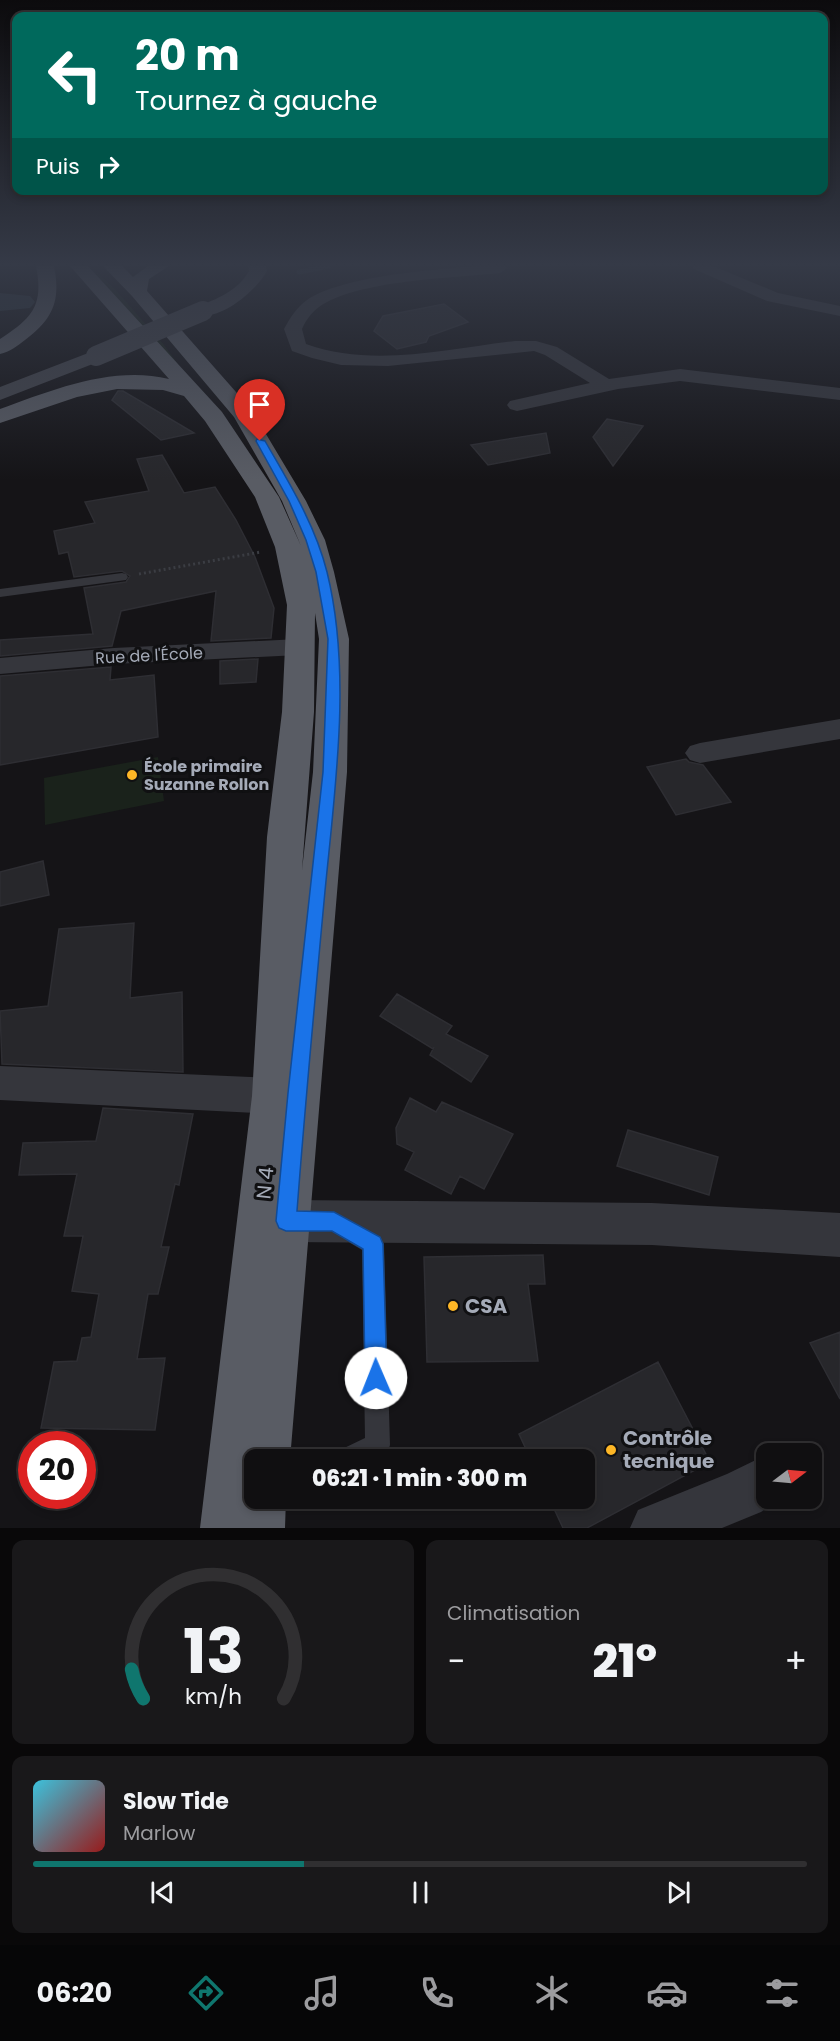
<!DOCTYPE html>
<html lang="fr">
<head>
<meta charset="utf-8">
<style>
  body { margin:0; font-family:Poppins,sans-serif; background:#19181a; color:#f1f3f6; height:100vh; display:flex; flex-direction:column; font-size:22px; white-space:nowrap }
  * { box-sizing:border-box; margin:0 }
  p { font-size:20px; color:#9c9c9f }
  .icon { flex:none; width:33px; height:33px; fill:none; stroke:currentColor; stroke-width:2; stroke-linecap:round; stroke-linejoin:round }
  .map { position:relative; height:1528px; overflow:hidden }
  .side { display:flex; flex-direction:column; gap:12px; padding:12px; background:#090809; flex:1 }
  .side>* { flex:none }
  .top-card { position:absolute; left:12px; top:12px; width:816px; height:183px; border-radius:12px; box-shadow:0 3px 9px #0003,0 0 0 2px #302f31; background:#00695c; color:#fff; overflow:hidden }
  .needle { width:39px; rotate:74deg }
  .tools { position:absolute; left:756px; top:1443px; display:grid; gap:12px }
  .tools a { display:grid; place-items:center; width:66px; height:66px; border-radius:12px; background:#100f11; box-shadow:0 3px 9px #0003,0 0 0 2px #302f31; font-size:30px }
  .speed { position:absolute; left:18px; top:1431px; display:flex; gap:12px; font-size:30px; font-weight:700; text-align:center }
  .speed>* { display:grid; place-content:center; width:78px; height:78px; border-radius:50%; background:#100f11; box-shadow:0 3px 9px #0003,0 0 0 2px #302f31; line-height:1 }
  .speed .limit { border:9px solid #d22; background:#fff; color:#111 }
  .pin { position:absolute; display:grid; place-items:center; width:51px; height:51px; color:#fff; margin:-62px -26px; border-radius:50% 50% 50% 0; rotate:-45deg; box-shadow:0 0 6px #0007 }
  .pin .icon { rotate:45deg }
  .me { position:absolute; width:66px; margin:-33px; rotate:359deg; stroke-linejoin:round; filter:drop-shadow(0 0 4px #0008) }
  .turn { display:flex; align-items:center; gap:21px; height:126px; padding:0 24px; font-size:27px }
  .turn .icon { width:78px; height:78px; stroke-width:2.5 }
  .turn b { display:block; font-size:42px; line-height:51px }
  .then { display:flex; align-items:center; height:57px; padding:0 24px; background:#0003; gap:12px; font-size:22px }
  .big { font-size:45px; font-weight:800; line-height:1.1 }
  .side .widget { flex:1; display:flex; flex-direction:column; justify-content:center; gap:9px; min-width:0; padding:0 21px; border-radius:12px; background:#19181a }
  .side .dial { align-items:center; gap:0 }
  .dial svg { height:156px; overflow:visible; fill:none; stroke:#302f31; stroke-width:7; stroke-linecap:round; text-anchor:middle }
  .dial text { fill:#f1f3f6; stroke:none }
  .song { display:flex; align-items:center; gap:18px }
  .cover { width:72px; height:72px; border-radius:9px; background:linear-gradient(135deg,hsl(190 70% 55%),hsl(0 70% 35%)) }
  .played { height:6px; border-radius:3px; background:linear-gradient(90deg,#0f766e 35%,#302f31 35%) }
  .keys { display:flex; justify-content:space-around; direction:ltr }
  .heat { display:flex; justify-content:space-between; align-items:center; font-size:33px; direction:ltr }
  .side .tiles { flex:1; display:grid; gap:12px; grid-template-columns:1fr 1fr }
  .widget:last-child { grid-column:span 2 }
  .trip { position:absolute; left:244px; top:1449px; width:351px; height:60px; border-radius:12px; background:#100f11; box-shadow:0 3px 9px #0003,0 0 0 2px #302f31; font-weight:800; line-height:60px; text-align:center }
  .dock { display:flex; height:96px; justify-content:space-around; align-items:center; background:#060607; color:#9c9c9f }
  .dock .icon { width:42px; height:42px }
  .dock .selected { color:#0f766e }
  .dock b { font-size:27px; color:#f1f3f6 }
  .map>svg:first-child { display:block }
  .green { fill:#1a221b }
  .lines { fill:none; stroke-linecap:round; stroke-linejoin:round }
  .stream { stroke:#2a333b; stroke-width:5 }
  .river { fill:#2a333b; fill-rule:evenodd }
  .building { fill:#27272b; stroke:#2e2e33; stroke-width:1.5 }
  .path { stroke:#3b3d43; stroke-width:3; stroke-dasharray:2 3; stroke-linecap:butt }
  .service { fill:#35363c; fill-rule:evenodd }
  .minor { fill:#35363c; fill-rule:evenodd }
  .secondary { fill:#43454c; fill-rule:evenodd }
  .trunk { fill:#595c64; fill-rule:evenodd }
  .secondary-bridge { stroke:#43454c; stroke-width:20 }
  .route { fill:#1a73e8; stroke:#114b97; stroke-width:1.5 }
  .poi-dot { fill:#fdb626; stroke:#101012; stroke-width:2 }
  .labels { text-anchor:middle; stroke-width:6; stroke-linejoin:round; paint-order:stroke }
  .street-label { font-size:16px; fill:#a5abb8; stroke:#101012 }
  .poi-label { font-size:16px; font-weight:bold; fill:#a5abb8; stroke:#101012; text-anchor:start }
  .near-street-label { font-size:20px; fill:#a5abb8; stroke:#101012 }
  .near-poi-label { font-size:20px; font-weight:bold; fill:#a5abb8; stroke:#101012; text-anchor:start }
</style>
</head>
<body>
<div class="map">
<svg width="840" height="1528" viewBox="0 0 840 1528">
  <rect width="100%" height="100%" fill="#151417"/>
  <!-- green -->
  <path class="green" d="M 89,266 L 113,287 L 164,345 L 203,399 L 112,299 Z
    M 158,757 L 164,801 L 45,825 L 44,778 Z"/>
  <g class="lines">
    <!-- stream -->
    <path class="stream" d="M 299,272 L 329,266"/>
    <!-- river -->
    <path class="river" d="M 0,293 L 30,296 L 35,302 L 30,308 L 0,311 Z"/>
  </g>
  <!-- building -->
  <path class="building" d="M 444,304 L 468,322 L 429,336 L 426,342 L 397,349 L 374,331 L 383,316 Z
    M 118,391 L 123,391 L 194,433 L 161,440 L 112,400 Z
    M 607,419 L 643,426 L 613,466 L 593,437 Z
    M 546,433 L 550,453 L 488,465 L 471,445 Z
    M 162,455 L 184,493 L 215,487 L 236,520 L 255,557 L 274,608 L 271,638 L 211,641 L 216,591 L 121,611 L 112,646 L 0,656 L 0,640 L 93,634 L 84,588 L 126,582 L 130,576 L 122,571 L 74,577 L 68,552 L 59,554 L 54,531 L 95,523 L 85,502 L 149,491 L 137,459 Z
    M 258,659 L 256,682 L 220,684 L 220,661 Z
    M 111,667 L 110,680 L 154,675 L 158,737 L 0,765 L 0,676 Z
    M 686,759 L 689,762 L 703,765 L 731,802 L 676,815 L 647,767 Z
    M 43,861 L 49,895 L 0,906 L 0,872 Z
    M 134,923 L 130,998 L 182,992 L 183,1072 L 2,1064 L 0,1011 L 48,1006 L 59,929 Z
    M 397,994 L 452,1026 L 446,1034 L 488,1056 L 471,1082 L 430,1055 L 434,1047 L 433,1049 L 380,1016 Z
    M 410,1098 L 436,1112 L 442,1102 L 513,1134 L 484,1189 L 460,1176 L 451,1194 L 405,1170 L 414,1152 L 397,1144 L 396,1128 Z
    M 103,1108 L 193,1114 L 179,1185 L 175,1184 L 161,1247 L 169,1247 L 158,1294 L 148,1294 L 137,1359 L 165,1358 L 155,1430 L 41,1428 L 54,1362 L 77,1361 L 82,1338 L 91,1337 L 99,1294 L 72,1291 L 83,1236 L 64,1236 L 77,1174 L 19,1175 L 23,1143 L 96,1141 Z
    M 628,1130 L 718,1157 L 709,1195 L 617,1166 Z
    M 543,1255 L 545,1284 L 528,1284 L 538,1361 L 427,1362 L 424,1257 Z
    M 840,1332 L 840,1399 L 810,1343 Z
    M 658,1362 L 710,1462 L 587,1528 L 563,1528 L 549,1498 L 585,1498 L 585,1460 L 531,1460 L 519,1434 Z"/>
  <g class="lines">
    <!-- path -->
    <path class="path" d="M 139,574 L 261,552"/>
    <!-- service -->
    <path class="service" d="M 122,573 L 126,574 L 128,577 L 126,580 L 0,597 L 0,589 Z
      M 353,1221 L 381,1236 L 384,1244 L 390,1445 L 387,1454 L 375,1460 L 335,1460 L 338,1451 L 365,1438 L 362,1250 L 345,1240 L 342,1232 L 345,1224 Z"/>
    <!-- minor -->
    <path class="minor" d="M 475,266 L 506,266 L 508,268 L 500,273 C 453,278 357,280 319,307 C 311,313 306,320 302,329 L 306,344 C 372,368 447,349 515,341 L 536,341 L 557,347 L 609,379 L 680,369 L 840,388 L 840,400 L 680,381 L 618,389 L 517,411 L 510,409 L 507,405 L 510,401 L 590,383 L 545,355 L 534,351 L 388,366 L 341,365 L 312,358 L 292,351 L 284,329 C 290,318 297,307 307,300 C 342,276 432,270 475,266 Z
      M 692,266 L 713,266 L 778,293 L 840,306 L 840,316 L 767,301 L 694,269 Z
      M 299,639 L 308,641 L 312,647 L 308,653 L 299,655 L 114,664 L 0,674 L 0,658 L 114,648 Z
      M 840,719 L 840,739 L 700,763 L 690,760 L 685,753 L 690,746 L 700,743 Z
      M 0,1066 L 274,1078 L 288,1083 L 294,1096 L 288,1109 L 274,1114 L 0,1100 Z
      M 286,1200 L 652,1203 L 840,1213 L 840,1257 L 652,1245 L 286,1242 L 271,1236 L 264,1221 L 271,1206 Z
      M 766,1455 L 766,1498 L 783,1498 L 761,1512 L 722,1528 L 630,1528 L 638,1510 L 727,1474 Z"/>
    <!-- secondary -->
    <path class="secondary" d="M 248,266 L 266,266 L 267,271 C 256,291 221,321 196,315 L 194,311 L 196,307 C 217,299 238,291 249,271 Z
      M 96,350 L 103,352 L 106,356 L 103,360 L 0,400 L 0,387 Z"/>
    <!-- trunk -->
    <path class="trunk" d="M 36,266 L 54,266 C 61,301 53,319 25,340 C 17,346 10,352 0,354 L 0,339 C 32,318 44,306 36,266 Z
      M 70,266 L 88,266 L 222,412 L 279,497 L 301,546 L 282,501 L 234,417 L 132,296 L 103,266 L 122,266 L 133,277 L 148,266 L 169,266 L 149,279 L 147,291 L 251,409 L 306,501 L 325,540 L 334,572 L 349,639 L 347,772 L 290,1460 L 255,1460 L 255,1498 L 286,1498 L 285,1528 L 200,1528 L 252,1096 L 267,837 L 282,712 L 287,605 L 275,547 L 255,497 L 205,421 L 184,396 L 163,390 L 117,389 L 77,397 L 0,423 L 0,409 C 52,390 113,365 169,379 ZM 315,613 L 319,639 L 313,772 L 302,870 L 314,712 Z"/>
    <!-- secondary-bridge -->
    <path class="secondary-bridge" d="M 96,356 L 203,311"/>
  </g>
  <!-- sky -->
  <linearGradient id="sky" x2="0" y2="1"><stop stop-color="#0c0b0d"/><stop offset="0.55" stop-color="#353a47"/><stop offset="1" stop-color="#353a47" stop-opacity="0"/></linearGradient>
  <rect width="840" height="480" fill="url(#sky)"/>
  <!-- route -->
  <path class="route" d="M 257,439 L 265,441 C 289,483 315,524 327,572 C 352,673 335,788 325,891 C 315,998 305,1105 297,1211 L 334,1212 L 380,1237 L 383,1244 L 387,1378 L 384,1385 L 376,1388 L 368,1385 L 365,1378 L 363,1249 L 332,1231 L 286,1231 L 279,1228 L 276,1221 L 288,1093 L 323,772 L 328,639 L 316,572 L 306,540 L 289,501 L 256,441 Z"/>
  <!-- markers -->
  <g class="poi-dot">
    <circle cx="132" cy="775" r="6"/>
    <circle cx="453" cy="1306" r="6"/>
    <circle cx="611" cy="1450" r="6"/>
  </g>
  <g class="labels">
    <!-- street labels -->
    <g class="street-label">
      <text transform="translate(149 655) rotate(-3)" y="6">Rue de l'École</text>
    </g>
    <!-- poi labels -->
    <g class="poi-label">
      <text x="144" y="772">École primaire<tspan x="144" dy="18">Suzanne Rollon</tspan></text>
    </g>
    <!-- near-street labels -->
    <g class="near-street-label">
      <text transform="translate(265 1183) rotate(-84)" y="7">N 4</text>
    </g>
    <!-- near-poi labels -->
    <g class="near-poi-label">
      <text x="465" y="1313">CSA</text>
      <text x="623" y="1445">Contrôle<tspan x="623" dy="23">tecnique</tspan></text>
    </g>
  </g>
</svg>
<div class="tools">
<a><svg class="needle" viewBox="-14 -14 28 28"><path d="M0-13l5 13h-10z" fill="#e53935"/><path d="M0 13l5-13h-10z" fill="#9c9c9f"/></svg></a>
</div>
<div class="speed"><div class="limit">20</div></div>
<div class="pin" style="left:260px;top:441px;background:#d93025"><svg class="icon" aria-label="arrive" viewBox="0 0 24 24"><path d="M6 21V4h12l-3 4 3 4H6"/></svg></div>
<svg class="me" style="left:376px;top:1378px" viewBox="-20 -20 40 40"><circle r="19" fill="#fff"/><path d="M0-13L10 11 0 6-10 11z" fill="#1a73e8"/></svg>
<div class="trip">06:21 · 1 min · 300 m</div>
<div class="top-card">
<div class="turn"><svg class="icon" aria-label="left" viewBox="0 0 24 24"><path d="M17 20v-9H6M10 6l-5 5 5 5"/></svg><div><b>20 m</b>Tournez à gauche</div></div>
<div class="then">Puis<svg class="icon" aria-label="right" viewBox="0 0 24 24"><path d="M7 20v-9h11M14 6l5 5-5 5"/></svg></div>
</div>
</div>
<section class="side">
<div class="tiles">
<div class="widget dial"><svg viewBox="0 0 100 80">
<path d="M14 69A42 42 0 1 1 86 69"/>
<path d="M14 69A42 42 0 0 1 8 54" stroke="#0f766e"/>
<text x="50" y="56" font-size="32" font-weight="700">13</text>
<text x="50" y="72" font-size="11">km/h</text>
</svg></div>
<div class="widget"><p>Climatisation</p>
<div class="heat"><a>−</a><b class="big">21°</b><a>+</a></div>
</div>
<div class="widget">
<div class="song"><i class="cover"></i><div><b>Slow Tide</b><p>Marlow</p></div></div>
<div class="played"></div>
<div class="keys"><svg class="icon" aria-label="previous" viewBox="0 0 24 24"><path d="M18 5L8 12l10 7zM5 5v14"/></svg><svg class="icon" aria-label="pause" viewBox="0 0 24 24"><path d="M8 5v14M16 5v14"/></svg><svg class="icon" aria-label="next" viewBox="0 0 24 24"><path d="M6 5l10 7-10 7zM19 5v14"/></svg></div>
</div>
</div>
</section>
<nav class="dock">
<b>06:20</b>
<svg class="icon selected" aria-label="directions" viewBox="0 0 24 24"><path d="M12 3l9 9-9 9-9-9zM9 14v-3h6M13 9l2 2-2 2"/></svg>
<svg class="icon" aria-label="music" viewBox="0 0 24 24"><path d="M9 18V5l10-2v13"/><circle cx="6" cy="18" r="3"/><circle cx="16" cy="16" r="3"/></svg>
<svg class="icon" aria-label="phone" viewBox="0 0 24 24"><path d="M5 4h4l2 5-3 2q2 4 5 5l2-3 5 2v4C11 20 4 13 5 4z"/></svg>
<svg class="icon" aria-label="climate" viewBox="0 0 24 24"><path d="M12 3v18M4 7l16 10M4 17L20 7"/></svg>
<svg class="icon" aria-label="car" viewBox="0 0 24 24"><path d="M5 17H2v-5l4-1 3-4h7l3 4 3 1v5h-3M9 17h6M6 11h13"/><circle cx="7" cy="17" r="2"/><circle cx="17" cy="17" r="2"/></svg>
<svg class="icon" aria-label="filters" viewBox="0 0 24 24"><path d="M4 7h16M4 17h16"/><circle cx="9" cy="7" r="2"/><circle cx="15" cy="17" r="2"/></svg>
</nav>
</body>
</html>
